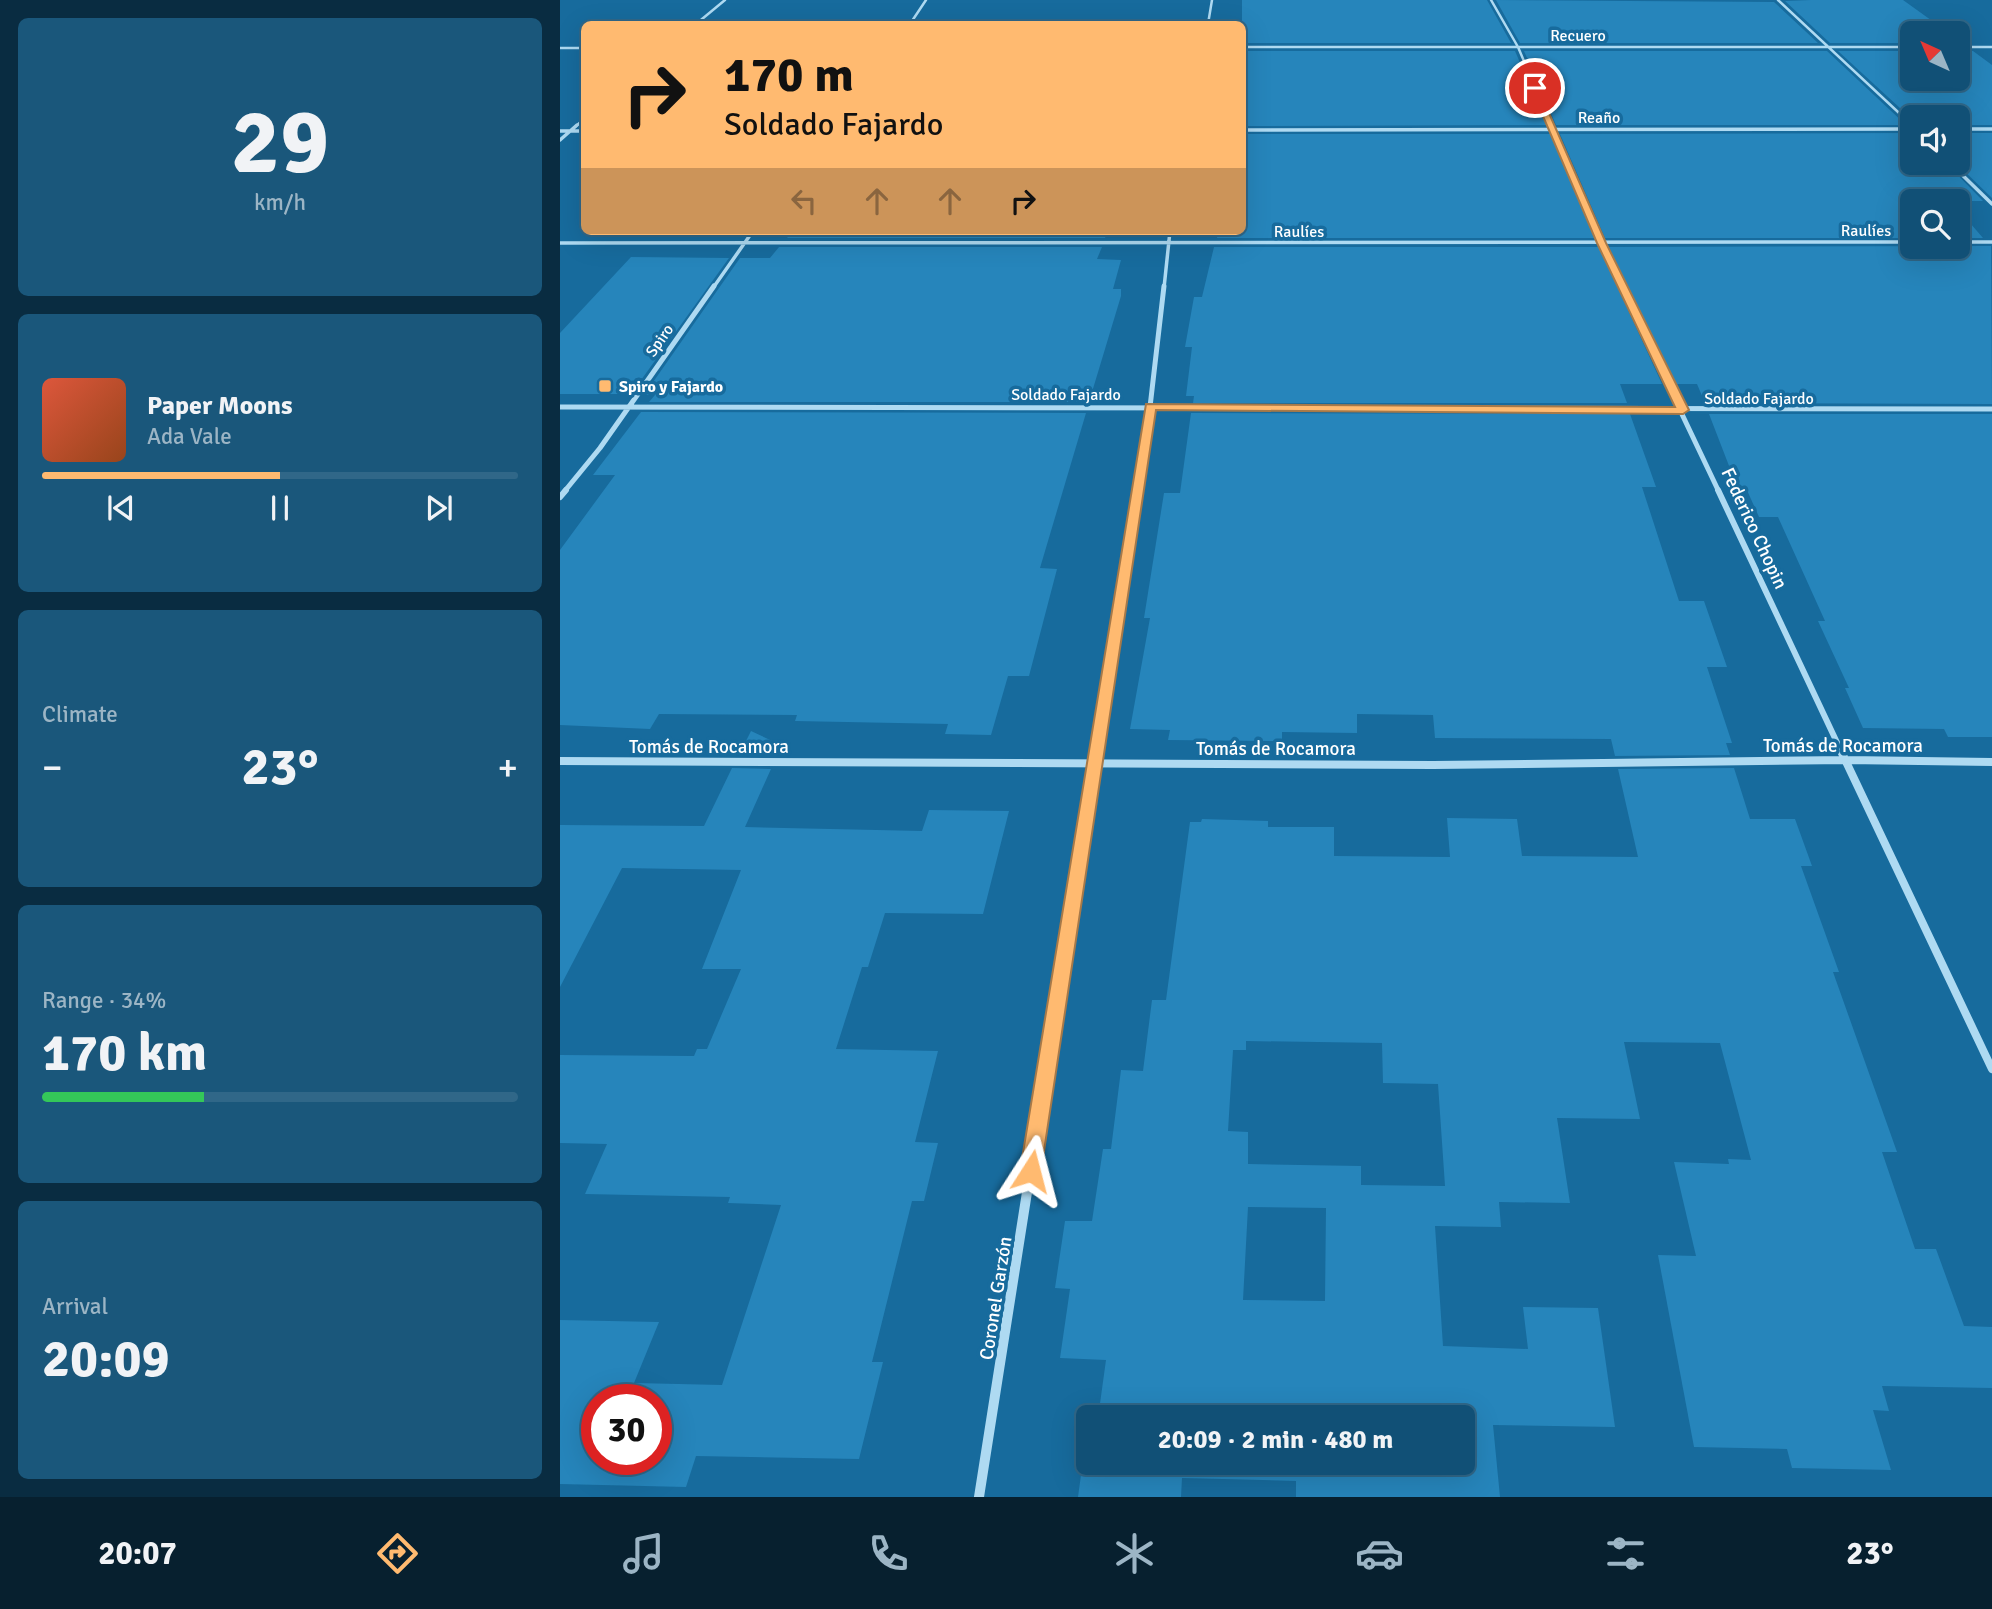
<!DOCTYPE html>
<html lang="en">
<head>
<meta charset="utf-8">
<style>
  body { margin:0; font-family:Signika,sans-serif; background:#1a577b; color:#f1f3f6; height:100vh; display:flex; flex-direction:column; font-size:26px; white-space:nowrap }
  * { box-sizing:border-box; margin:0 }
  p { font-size:23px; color:#9cb5c5 }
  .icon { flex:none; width:38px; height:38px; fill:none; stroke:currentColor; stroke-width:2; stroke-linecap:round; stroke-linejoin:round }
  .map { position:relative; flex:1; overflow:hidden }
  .sheet { display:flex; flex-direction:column; gap:18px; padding:18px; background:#092c41; width:560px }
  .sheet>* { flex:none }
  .hud { position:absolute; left:21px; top:21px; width:665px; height:214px; border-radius:10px; box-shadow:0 7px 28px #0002,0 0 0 2px #306788; background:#ffba70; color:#111; overflow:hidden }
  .needle { width:46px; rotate:316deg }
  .controls { position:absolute; left:1340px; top:21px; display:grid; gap:14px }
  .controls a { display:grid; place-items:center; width:70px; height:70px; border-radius:10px; background:#115076; box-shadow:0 7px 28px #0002,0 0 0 2px #306788; font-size:35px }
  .speed { position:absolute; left:21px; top:1384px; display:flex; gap:14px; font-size:35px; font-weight:700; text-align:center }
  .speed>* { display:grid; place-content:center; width:91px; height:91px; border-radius:50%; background:#115076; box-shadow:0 7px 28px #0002,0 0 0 2px #306788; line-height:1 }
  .speed .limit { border:10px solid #d22; background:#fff; color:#111 }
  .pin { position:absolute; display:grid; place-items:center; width:60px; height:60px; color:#fff; margin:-30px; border:4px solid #fff; border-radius:50%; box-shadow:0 2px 7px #0007 }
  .me { position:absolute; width:77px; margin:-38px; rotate:9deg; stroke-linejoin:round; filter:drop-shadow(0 0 5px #0008) }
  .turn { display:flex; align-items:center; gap:24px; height:147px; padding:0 28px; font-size:32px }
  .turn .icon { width:91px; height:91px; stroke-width:2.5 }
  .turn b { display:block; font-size:49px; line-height:60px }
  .lanes { display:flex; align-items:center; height:66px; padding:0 28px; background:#0003; justify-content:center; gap:35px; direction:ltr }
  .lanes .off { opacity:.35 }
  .big { font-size:52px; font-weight:700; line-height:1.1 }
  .sheet .card { flex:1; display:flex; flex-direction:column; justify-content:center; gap:10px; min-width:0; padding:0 24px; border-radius:10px; background:#1a577b }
  .sheet .dial { align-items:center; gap:0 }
  .dial b { font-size:91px; line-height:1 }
  .song { display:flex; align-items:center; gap:21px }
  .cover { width:84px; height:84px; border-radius:10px; background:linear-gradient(135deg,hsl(10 70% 55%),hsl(20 70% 35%)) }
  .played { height:7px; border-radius:4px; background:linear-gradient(90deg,#ffba70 50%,#306788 50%) }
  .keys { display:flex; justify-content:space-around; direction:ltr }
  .heat { display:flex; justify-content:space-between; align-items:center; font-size:38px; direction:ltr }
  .charge { height:10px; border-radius:5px; background:linear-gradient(90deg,#34c759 34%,#306788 0) }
  .trip { position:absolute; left:516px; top:1405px; width:399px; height:70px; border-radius:10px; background:#115076; box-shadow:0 7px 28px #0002,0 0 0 2px #306788; font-weight:700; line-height:70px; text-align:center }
  .dock { display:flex; height:112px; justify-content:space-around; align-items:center; background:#07202f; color:#9cb5c5 }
  .dock .icon { width:49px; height:49px }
  .dock .current { color:#ffba70 }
  .dock b { font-size:32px; color:#f1f3f6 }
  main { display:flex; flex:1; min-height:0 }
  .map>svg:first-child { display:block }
  .building { fill:#2685bb; fill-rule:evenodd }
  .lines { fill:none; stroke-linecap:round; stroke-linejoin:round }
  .street-far5 { stroke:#aedaf2; stroke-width:2.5 }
  .street-far4 { stroke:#aedaf2; stroke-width:3.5 }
  .street-far3 { stroke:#aedaf2; stroke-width:5 }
  .street-far2 { stroke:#aedaf2; stroke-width:6 }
  .street-far1 { stroke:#aedaf2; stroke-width:8 }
  .street { stroke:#aedaf2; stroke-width:10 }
  .route { fill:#ffba70; stroke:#a67949; stroke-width:2 }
  .poi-dot { fill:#ffba70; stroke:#176b9d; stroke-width:2.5 }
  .labels { text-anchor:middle; stroke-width:7; stroke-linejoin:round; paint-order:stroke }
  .far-street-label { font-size:16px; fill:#fff; stroke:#176b9d }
  .far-poi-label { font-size:16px; font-weight:bold; fill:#fff; stroke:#176b9d; text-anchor:start }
  .street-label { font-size:19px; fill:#fff; stroke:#176b9d }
</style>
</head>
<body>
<main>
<section class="sheet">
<div class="card dial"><b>29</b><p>km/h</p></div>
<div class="card">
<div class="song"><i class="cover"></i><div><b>Paper Moons</b><p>Ada Vale</p></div></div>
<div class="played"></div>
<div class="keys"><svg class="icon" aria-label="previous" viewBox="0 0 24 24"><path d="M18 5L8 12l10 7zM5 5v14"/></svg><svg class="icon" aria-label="pause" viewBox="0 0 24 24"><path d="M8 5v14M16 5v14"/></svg><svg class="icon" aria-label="next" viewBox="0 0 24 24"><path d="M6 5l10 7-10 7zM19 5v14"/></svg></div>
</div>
<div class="card"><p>Climate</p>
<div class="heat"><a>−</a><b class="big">23°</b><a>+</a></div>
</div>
<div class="card"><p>Range · 34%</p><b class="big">170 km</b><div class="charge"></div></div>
<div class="card"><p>Arrival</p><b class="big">20:09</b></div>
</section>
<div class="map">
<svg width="1432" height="1497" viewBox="0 0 1432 1497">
  <rect width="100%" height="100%" fill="#176b9d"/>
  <!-- building -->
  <path class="building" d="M 682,0 L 927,0 L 951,43 L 682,43 Z
    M 936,0 L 1214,2 L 1258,43 L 960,43 Z
    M 1251,0 L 1343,0 L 1389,33 L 1353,33 L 1353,43 L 1270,43 L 1225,1 Z
    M 682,51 L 955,51 L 987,125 L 682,126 Z
    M 964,51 L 1267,51 L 1346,125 L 996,125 Z
    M 1278,51 L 1353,51 L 1353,79 L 1398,79 L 1398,51 L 1413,51 L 1432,65 L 1432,125 L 1398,125 L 1398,117 L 1353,117 L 1353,120 Z
    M 1353,133 L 1353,163 L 1386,163 L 1423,201 L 1353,201 L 1353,238 L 1045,238 L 1000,134 Z
    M 1398,133 L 1432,133 L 1432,198 L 1396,163 L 1398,163 Z
    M 682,134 L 990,134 L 1035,238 L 657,238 L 658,231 L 682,231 Z
    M 1398,209 L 1423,238 L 1398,238 Z
    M 233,231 L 548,231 L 545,238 L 227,238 Z
    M 1431,246 L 1432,404 L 1145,403 L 1137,384 L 1113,384 L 1049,247 Z
    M 219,247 L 542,247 L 537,259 L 561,260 L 553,289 L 561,289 L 561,296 L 529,402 L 89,402 L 95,395 L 84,395 L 180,258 L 210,258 Z
    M 654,247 L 1039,247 L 1102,384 L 1060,384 L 1067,403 L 633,403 L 634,396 L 626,396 L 632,347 L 625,347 L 634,297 L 642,297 Z
    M 71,257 L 169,258 L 71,394 L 0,394 L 0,333 Z
    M 81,412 L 526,413 L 480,568 L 497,569 L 469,676 L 448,676 L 431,735 L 385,734 L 388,724 L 235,721 L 237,715 L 99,714 L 90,729 L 0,725 L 0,550 L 55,475 L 33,475 Z
    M 631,413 L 1070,414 L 1096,487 L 1082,487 L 1119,601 L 1144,601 L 1167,667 L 1147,667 L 1172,743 L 1166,743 L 1170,755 L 1055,756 L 1051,739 L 875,738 L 873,715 L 797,714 L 797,733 L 722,732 L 722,741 L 608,740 L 610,730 L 570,729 L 590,618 L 584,618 L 604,493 L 620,493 Z
    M 1149,414 L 1432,414 L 1432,737 L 1388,737 L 1384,729 L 1303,728 L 1285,688 L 1289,688 L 1258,621 L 1265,621 L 1218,517 L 1199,517 L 1186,488 L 1180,488 L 1171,471 Z
    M 191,731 L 221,745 L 217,755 L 179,755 Z
    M 172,768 L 211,769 L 185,827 L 362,831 L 369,810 L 449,811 L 423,914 L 325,913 L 308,967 L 302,967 L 276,1049 L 378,1051 L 355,1142 L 378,1143 L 364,1201 L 352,1201 L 312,1362 L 323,1362 L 299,1459 L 136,1456 L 126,1487 L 0,1484 L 0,1320 L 99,1322 L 74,1383 L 162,1385 L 221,1205 L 168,1203 L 170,1197 L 25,1194 L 47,1144 L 0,1143 L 0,1055 L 134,1056 L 137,1049 L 147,1049 L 181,969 L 142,969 L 181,870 L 62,868 L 0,987 L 0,825 L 144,826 ZM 37,1400 L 96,1400 L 96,1460 L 37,1460 Z
    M 1174,768 L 1190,819 L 1235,819 L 1252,866 L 1241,866 L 1279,972 L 1273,972 L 1337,1152 L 1322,1152 L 1355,1249 L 1376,1249 L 1404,1326 L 1432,1327 L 1432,1388 L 1322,1386 L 1329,1411 L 1313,1410 L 1331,1470 L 1232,1468 L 1227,1449 L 1134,1447 L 1098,1255 L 1136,1256 L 1114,1162 L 1169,1164 L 1168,1159 L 1191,1160 L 1160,1043 L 1064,1042 L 1080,1119 L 997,1118 L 1010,1203 L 939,1202 L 941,1227 L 875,1226 L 883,1346 L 968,1349 L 963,1307 L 1038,1308 L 1055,1427 L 933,1425 L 940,1497 L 736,1497 L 736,1481 L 622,1478 L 621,1497 L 518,1497 L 524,1453 L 528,1453 L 528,1463 L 903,1463 L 903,1418 L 538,1418 L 546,1360 L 500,1358 L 510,1289 L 495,1288 L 505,1221 L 532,1221 L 543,1149 L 551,1149 L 561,1070 L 583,1071 L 592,1000 L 606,1000 L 630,822 L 641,822 L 642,819 L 708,821 L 708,827 L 774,827 L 774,856 L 890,857 L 887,818 L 957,819 L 962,856 L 1078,857 L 1058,769 ZM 686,1041 L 822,1043 L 823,1083 L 878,1084 L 885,1186 L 801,1185 L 801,1166 L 688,1164 L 688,1132 L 668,1131 L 673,1050 L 686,1050 ZM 688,1207 L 766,1208 L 765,1301 L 683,1300 Z"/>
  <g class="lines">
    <!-- street-far5 -->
    <path class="street-far5" d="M 931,0 L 958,47 L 992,127
      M 1218,0 L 1353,126
      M 136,24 L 165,0
      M 350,24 L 366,0
      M 648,24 L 652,0
      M 682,47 L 1353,47
      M 1398,47 L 1432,47
      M 0,48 L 24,48
      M 15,127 L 24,119"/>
    <!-- street-far4 -->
    <path class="street-far4" d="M 991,125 L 1062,288
      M 1398,129 L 1432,129
      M 682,130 L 1353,129
      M 0,131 L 24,131
      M 0,140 L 17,125
      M 1390,163 L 1432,204
      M 1398,242 L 1432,242
      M 0,243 L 1353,242
      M 153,288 L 193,231
      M 604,288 L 610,231"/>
    <!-- street-far3 -->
    <path class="street-far3" d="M 1061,286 L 1159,492
      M 0,407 L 1432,409
      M 4,492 L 40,448 L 154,286
      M 577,492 L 590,407 L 604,286"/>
    <!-- street-far2 -->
    <path class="street-far2" d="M 1158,490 L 1281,751
      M 0,497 L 6,490
      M 536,751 L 577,490"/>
    <!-- street-far1 -->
    <path class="street-far1" d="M 1280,749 L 1432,1069
      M 0,761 L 873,765 L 1287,760 L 1432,762
      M 484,1080 L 536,749"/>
    <!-- street -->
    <path class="street" d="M 419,1497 L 485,1078"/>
  </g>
  <!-- route -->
  <path class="route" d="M 975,86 L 978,88 L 1046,243 L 1129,410 L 1123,414 L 596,410 L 481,1171 L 478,1177 L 471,1180 L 463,1177 L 460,1171 L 586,404 L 1115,407 L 1037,243 L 971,88 Z"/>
  <!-- markers -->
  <rect class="poi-dot" x="38" y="379" width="14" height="14" rx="3.5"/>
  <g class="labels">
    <!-- far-street labels -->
    <g class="far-street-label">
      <text x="1018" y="41">Recuero</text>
      <text x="1039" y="123">Reaño</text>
      <text x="1306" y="236">Raulíes</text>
      <text x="739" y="237">Raulíes</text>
      <text transform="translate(99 340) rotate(-55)" y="6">Spiro</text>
      <text x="506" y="400">Soldado Fajardo</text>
      <text x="1199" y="404">Soldado Fajardo</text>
    </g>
    <!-- far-poi labels -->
    <g class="far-poi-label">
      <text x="59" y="392">Spiro y Fajardo</text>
    </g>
    <!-- street labels -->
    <g class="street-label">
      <text transform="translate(1195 528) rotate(65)" y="7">Federico Chopin</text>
      <text x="1283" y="752">Tomás de Rocamora</text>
      <text x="149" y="753">Tomás de Rocamora</text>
      <text x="716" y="755">Tomás de Rocamora</text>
      <text transform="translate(435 1298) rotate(-81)" y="7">Coronel Garzón</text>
    </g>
  </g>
</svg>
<div class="controls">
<a><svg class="needle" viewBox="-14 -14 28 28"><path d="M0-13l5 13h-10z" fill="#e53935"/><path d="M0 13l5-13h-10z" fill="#9cb5c5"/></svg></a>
<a><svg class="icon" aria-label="sound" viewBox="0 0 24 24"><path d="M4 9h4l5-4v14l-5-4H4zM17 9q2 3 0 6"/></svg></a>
<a><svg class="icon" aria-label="search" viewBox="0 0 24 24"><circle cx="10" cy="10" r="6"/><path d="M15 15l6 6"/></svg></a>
</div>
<div class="speed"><div class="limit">30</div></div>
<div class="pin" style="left:975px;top:88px;background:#d93025"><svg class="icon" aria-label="arrive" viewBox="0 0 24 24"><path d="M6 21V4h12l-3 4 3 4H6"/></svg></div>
<svg class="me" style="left:471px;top:1171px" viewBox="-20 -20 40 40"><path d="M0-17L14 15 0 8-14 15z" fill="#ffba70" stroke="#fff" stroke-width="4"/></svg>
<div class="trip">20:09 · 2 min · 480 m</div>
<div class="hud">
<div class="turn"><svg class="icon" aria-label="right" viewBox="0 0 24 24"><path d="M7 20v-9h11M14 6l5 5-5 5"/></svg><div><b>170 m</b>Soldado Fajardo</div></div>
<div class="lanes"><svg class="icon off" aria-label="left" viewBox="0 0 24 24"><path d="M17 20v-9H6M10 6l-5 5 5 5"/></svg><svg class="icon off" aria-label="ahead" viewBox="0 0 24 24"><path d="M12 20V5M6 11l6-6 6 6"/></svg><svg class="icon off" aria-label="ahead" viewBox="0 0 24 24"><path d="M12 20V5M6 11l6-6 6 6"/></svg><svg class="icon" aria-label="right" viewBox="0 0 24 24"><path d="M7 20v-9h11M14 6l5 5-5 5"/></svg></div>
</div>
</div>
</main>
<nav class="dock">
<b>20:07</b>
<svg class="icon current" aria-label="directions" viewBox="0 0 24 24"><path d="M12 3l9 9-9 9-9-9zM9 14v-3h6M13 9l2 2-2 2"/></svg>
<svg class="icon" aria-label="music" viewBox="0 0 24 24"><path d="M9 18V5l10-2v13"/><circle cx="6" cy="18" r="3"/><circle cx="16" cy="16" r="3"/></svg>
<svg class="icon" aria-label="phone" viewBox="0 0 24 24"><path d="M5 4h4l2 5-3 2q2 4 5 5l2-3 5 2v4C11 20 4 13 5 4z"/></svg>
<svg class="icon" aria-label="climate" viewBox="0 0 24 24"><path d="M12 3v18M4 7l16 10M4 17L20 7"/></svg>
<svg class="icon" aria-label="car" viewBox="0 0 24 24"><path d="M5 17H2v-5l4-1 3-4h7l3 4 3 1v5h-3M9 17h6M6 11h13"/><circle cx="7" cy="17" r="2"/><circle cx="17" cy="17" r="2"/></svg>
<svg class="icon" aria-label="filters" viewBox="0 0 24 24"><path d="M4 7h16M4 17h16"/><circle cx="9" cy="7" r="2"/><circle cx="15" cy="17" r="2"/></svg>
<b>23°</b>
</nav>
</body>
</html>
